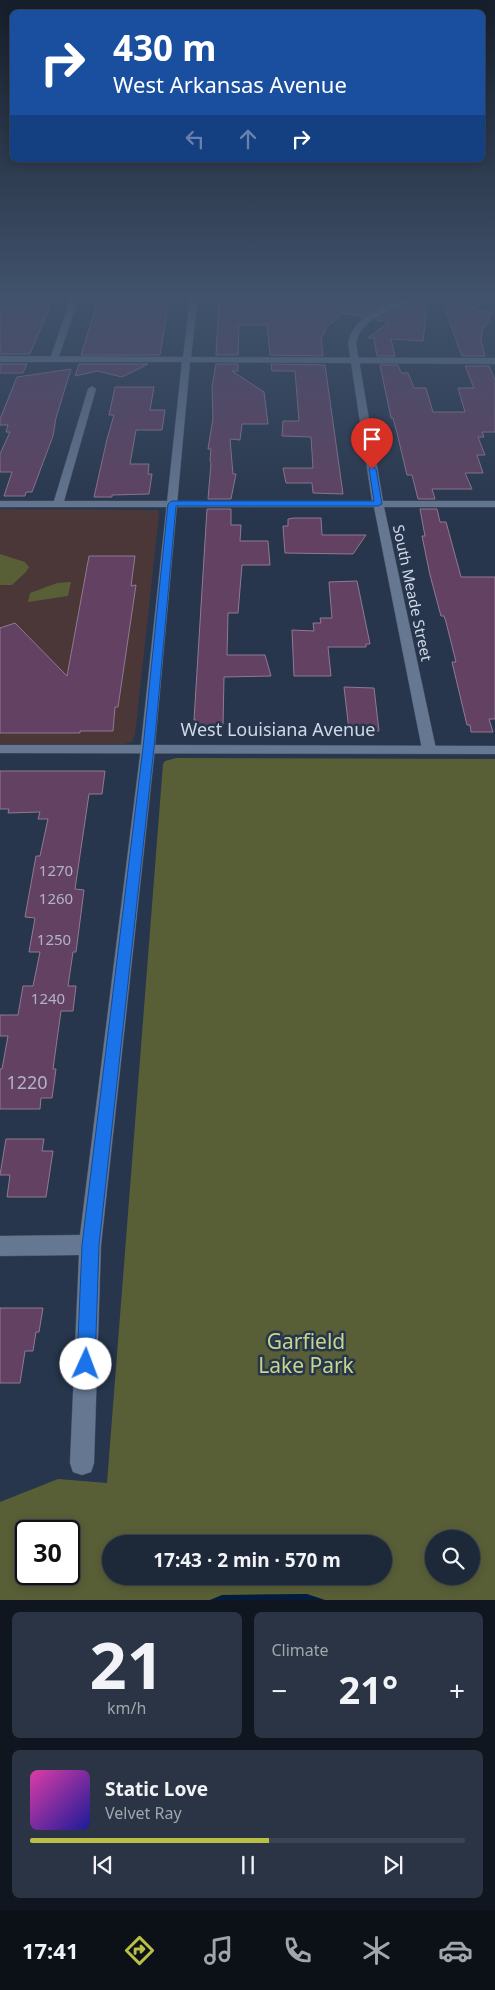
<!DOCTYPE html>
<html lang="en">
<head>
<meta charset="utf-8">
<style>
  body { margin:0; font-family:"Noto Sans",sans-serif; background:#2a3444; color:#f1f3f6; height:100vh; display:flex; flex-direction:column; font-size:19px; white-space:nowrap }
  * { box-sizing:border-box; margin:0 }
  p { font-size:16px; color:#a0a6ae }
  .icon { flex:none; width:28px; height:28px; fill:none; stroke:currentColor; stroke-width:2; stroke-linecap:round; stroke-linejoin:round }
  .map { position:relative; height:1600px; overflow:hidden }
  .panel { display:flex; flex-direction:column; gap:12px; padding:12px; background:#10161f; flex:1 }
  .panel>* { flex:none }
  .hud { position:absolute; left:10px; top:10px; width:475px; height:152px; border-radius:8px; box-shadow:0 2px 8px #0003,0 0 0 1px #3b4453; background:#1a4fa0; color:#fff; overflow:hidden }
  .tools { position:absolute; left:425px; top:1530px; display:grid; gap:10px }
  .tools a { display:grid; place-items:center; width:55px; height:55px; border-radius:50%; background:#1d2839; box-shadow:0 2px 8px #0003,0 0 0 1px #3b4453; font-size:25px }
  .speed { position:absolute; left:15px; top:1520px; display:flex; gap:10px; font-size:25px; font-weight:700; text-align:center }
  .speed>* { display:grid; place-content:center; width:65px; height:65px; border-radius:50%; background:#1d2839; box-shadow:0 2px 8px #0003,0 0 0 1px #3b4453; line-height:1 }
  .speed .limit { border:2px solid #111; border-radius:8px; background:#fff; color:#111 }
  .pin { position:absolute; display:grid; place-items:center; width:42px; height:42px; color:#fff; margin:-51px -21px; border-radius:50% 50% 50% 0; rotate:-45deg; box-shadow:0 0 5px #0007 }
  .pin .icon { rotate:45deg }
  .me { position:absolute; width:55px; margin:-28px; rotate:2deg; stroke-linejoin:round; filter:drop-shadow(0 0 4px #0008) }
  .turn { display:flex; align-items:center; gap:18px; height:105px; padding:0 20px; font-size:22px }
  .turn .icon { width:65px; height:65px; stroke-width:2.5 }
  .turn b { display:block; font-size:35px; line-height:42px }
  .lanes { display:flex; align-items:center; height:48px; padding:0 20px; background:#0003; justify-content:center; gap:25px; direction:ltr }
  .lanes .off { opacity:.35 }
  .big { font-size:38px; font-weight:700; line-height:1.1 }
  .panel .card { flex:1; display:flex; flex-direction:column; justify-content:center; gap:8px; min-width:0; padding:0 18px; border-radius:8px; background:#2a3444 }
  .panel .dial { align-items:center; gap:0 }
  .dial b { font-size:65px; line-height:1 }
  .song { display:flex; align-items:center; gap:15px }
  .cover { width:60px; height:60px; border-radius:8px; background:linear-gradient(135deg,hsl(320 70% 55%),hsl(240 70% 35%)) }
  .played { height:5px; border-radius:2px; background:linear-gradient(90deg,#bac045 55%,#3b4453 55%) }
  .keys { display:flex; justify-content:space-around; direction:ltr }
  .heat { display:flex; justify-content:space-between; align-items:center; font-size:28px; direction:ltr }
  .panel .tiles { flex:1; display:grid; gap:12px; grid-template-columns:1fr 1fr }
  .card:last-child { grid-column:span 2 }
  .trip { position:absolute; left:102px; top:1535px; width:290px; height:50px; border-radius:25px; background:#1d2839; box-shadow:0 2px 8px #0003,0 0 0 1px #3b4453; font-weight:700; line-height:50px; text-align:center }
  .tab-bar { display:flex; height:80px; justify-content:space-around; align-items:center; background:#0c1017; color:#a0a6ae }
  .tab-bar .icon { width:35px; height:35px }
  .tab-bar .on { color:#bac045 }
  .tab-bar b { font-size:22px; color:#f1f3f6 }
  .map>svg:first-child { display:block }
  .education { fill:#4b3738 }
  .green { fill:#585f37; fill-rule:evenodd }
  .water { fill:#031c3b }
  .building { fill:#624162; stroke:#917991 }
  .lines { fill:none; stroke-linecap:round; stroke-linejoin:round }
  .street-casing { stroke:#455265; stroke-width:1 }
  .secondary-casing { stroke:#455265; stroke-width:1 }
  .street { fill:#667791; fill-rule:evenodd }
  .secondary { fill:#667791; fill-rule:evenodd }
  .route { fill:#1a73e8; stroke:#114b97 }
  .labels { text-anchor:middle; stroke-width:5; stroke-linejoin:round; paint-order:stroke }
  .far-street-label { font-size:15px; fill:#d0d9e8; stroke:#27364c }
  .number-label { font-size:15px; fill:#b4b3c6 }
  .street-label { font-size:18px; fill:#d0d9e8; stroke:#27364c }
  .near-number-label { font-size:18px; fill:#b4b3c6 }
  .near-park-label { font-size:21px; fill:#c7d68b; stroke:#27364c }
</style>
</head>
<body>
<div class="map">
<svg width="495" height="1600" viewBox="0 0 495 1600">
  <rect width="100%" height="100%" fill="#27364c"/>
  <!-- education -->
  <path class="education" d="M 0,509 L 158,510 L 159,515 L 135,735 L 132,742 L 124,744 L 0,744 Z"/>
  <!-- green -->
  <path class="green" d="M 0,554 L 25,562 L 29,567 L 26,572 L 12,585 L 0,585 Z
    M 71,582 L 68,596 L 28,602 L 30,593 L 57,583 Z
    M 176,758 L 495,759 L 495,1600 L 0,1600 L 0,1502 L 58,1479 L 107,1483 L 163,764 L 165,761 ZM 26,1531 L 69,1531 L 69,1574 L 26,1574 ZM 434,1539 L 471,1539 L 471,1576 L 434,1576 ZM 111,1544 L 384,1544 L 384,1576 L 111,1576 Z"/>
  <!-- water -->
  <path class="water" d="M 307,1594 L 325,1600 L 210,1600 L 222,1595 Z"/>
  <!-- building -->
  <path class="building" d="M 219,298 L 403,298 L 379,308 L 363,317 L 343,313 L 327,327 L 321,338 L 323,356 L 270,355 L 267,325 L 239,325 L 238,355 L 216,355 Z
    M 418,298 L 428,298 L 423,341 L 391,339 L 395,356 L 377,356 L 374,340 L 375,338 L 368,338 L 389,322 L 377,320 L 408,305 Z
    M 441,298 L 490,298 L 472,308 L 492,312 L 487,319 L 490,319 L 482,330 L 481,341 L 485,356 L 462,356 Z
    M 169,299 L 160,355 L 81,355 L 98,300 Z
    M 0,306 L 50,306 L 30,354 L 0,354 Z
    M 0,364 L 27,364 L 23,373 L 0,373 Z
    M 79,364 L 148,364 L 122,377 L 97,371 L 75,376 Z
    M 216,364 L 238,364 L 238,371 L 232,371 L 264,392 L 268,424 L 242,424 L 240,440 L 230,439 L 233,474 L 236,474 L 231,499 L 208,499 L 211,463 L 210,460 L 211,449 L 208,449 L 213,418 L 212,387 Z
    M 271,364 L 325,365 L 343,494 L 313,493 L 312,483 L 286,483 L 283,468 L 313,468 L 311,437 L 282,436 L 283,421 L 299,421 L 295,371 L 272,371 Z
    M 380,365 L 398,365 L 401,373 L 408,373 L 414,388 L 426,388 L 433,412 L 465,412 L 458,388 L 474,388 L 465,366 L 489,366 L 495,380 L 495,432 L 482,432 L 484,437 L 478,437 L 485,455 L 477,455 L 483,473 L 465,473 L 472,489 L 432,489 L 435,499 L 418,499 L 412,475 L 407,475 L 397,433 L 393,418 L 391,418 Z
    M 71,369 L 56,418 L 53,436 L 32,492 L 26,492 L 25,496 L 4,496 L 12,472 L 0,472 L 0,454 L 10,432 L 6,432 L 8,425 L 0,425 L 0,419 L 17,377 Z
    M 115,387 L 154,387 L 150,410 L 165,410 L 162,430 L 136,430 L 130,464 L 149,464 L 148,474 L 152,474 L 149,494 L 112,495 L 112,497 L 94,497 L 107,439 L 114,415 L 109,415 Z
    M 207,509 L 231,509 L 231,525 L 241,525 L 240,541 L 268,541 L 270,565 L 242,565 L 238,613 L 228,613 L 227,655 L 265,655 L 271,676 L 224,677 L 223,726 L 196,726 L 196,720 L 194,720 Z
    M 420,509 L 437,509 L 440,522 L 446,522 L 461,577 L 495,577 L 495,719 L 489,719 L 493,732 L 471,732 L 470,725 L 467,725 L 452,662 L 456,662 L 446,622 L 444,616 L 441,616 L 430,575 L 422,536 L 425,536 Z
    M 294,518 L 321,518 L 322,535 L 366,535 L 353,554 L 285,553 L 283,526 L 288,526 L 288,519 Z
    M 89,556 L 135,556 L 131,586 L 136,585 L 118,707 L 115,707 L 113,731 L 80,731 L 80,733 L 0,733 L 0,628 L 15,623 L 67,676 Z
    M 357,581 L 370,644 L 366,644 L 366,647 L 328,647 L 331,676 L 294,676 L 292,630 L 314,631 L 313,623 L 321,623 L 320,618 L 332,618 L 329,582 Z
    M 344,687 L 374,688 L 379,731 L 349,730 Z
    M 0,771 L 105,771 L 102,794 L 89,794 L 75,889 L 84,890 L 76,952 L 73,952 L 68,986 L 76,986 L 73,1011 L 61,1011 L 53,1069 L 56,1069 L 52,1098 L 41,1098 L 40,1109 L 0,1109 L 0,1069 L 2,1069 L 8,1036 L 0,1036 L 0,1015 L 18,1015 L 23,986 L 33,986 L 40,952 L 29,952 L 35,918 L 25,917 L 36,856 L 40,856 L 48,819 L 38,819 L 40,812 L 8,813 L 9,809 L 0,809 Z
    M 6,1139 L 44,1139 L 42,1151 L 53,1151 L 46,1197 L 7,1197 L 10,1175 L 0,1175 Z
    M 0,1308 L 43,1308 L 39,1332 L 36,1332 L 33,1351 L 25,1351 L 20,1383 L 0,1383 Z"/>
  <g class="lines">
    <!-- street casing -->
    <g class="street-casing">
      <path id="street" d="M 71,298 L 79,298 L 58,359 L 51,361 L 50,359 Z
        M 407,298 L 416,298 C 395,314 363,313 356,343 L 383,501 L 495,501 L 495,507 L 384,507 L 436,749 L 434,752 L 424,752 L 422,749 L 374,507 L 0,507 L 0,501 L 54,501 L 88,389 L 92,386 L 96,389 L 64,501 L 372,501 L 348,343 C 354,315 383,308 407,298 Z
        M 148,744 L 153,745 L 155,748 L 101,1245 L 94,1463 L 91,1472 L 82,1475 L 73,1472 L 70,1463 L 79,1255 L 0,1256 L 0,1236 L 80,1235 L 141,748 L 143,745 Z"/>
    </g>
    <!-- secondary casing -->
    <g class="secondary-casing">
      <path id="secondary" d="M 190,298 L 198,298 L 191,357 L 495,358 L 495,364 L 190,362 L 155,745 L 495,746 L 495,754 L 0,753 L 0,745 L 141,745 L 182,362 L 0,362 L 0,356 L 183,357 Z"/>
    </g>
    <!-- street -->
    <use href="#street" class="street"/>
    <!-- secondary -->
    <use href="#secondary" class="secondary"/>
  </g>
  <!-- sky -->
  <linearGradient id="sky" x2="0" y2="1"><stop stop-color="#151e2a"/><stop offset="0.57" stop-color="#41526c"/><stop offset="1" stop-color="#41526c" stop-opacity="0"/></linearGradient>
  <rect width="495" height="522" fill="url(#sky)"/>
  <!-- route -->
  <path class="route" d="M 372,466 L 376,469 L 382,504 L 378,506 L 176,506 L 154,748 L 99,1245 L 95,1364 L 92,1370 L 86,1372 L 79,1370 L 77,1364 L 82,1245 L 143,748 L 168,504 L 172,501 L 374,501 L 369,469 Z"/>
  <g class="labels">
    <!-- far-street labels -->
    <g class="far-street-label">
      <text transform="translate(412 593) rotate(78)" y="5">South Meade Street</text>
    </g>
    <!-- number labels -->
    <g class="number-label">
      <text x="56" y="876">1270</text>
      <text x="56" y="904">1260</text>
      <text x="54" y="945">1250</text>
      <text x="48" y="1004">1240</text>
    </g>
    <!-- street labels -->
    <g class="street-label">
      <text x="278" y="736">West Louisiana Avenue</text>
    </g>
    <!-- near-number labels -->
    <g class="near-number-label">
      <text x="27" y="1089">1220</text>
    </g>
    <!-- near-park labels -->
    <g class="near-park-label">
      <text x="306" y="1349">Garfield<tspan x="306" dy="24">Lake Park</tspan></text>
    </g>
  </g>
</svg>
<div class="tools">
<a><svg class="icon" aria-label="search" viewBox="0 0 24 24"><circle cx="10" cy="10" r="6"/><path d="M15 15l6 6"/></svg></a>
</div>
<div class="speed"><div class="limit">30</div></div>
<div class="pin" style="left:372px;top:469px;background:#d93025"><svg class="icon" aria-label="arrive" viewBox="0 0 24 24"><path d="M6 21V4h12l-3 4 3 4H6"/></svg></div>
<svg class="me" style="left:86px;top:1364px" viewBox="-20 -20 40 40"><circle r="19" fill="#fff"/><path d="M0-13L10 11 0 6-10 11z" fill="#1a73e8"/></svg>
<div class="trip">17:43 · 2 min · 570 m</div>
<div class="hud">
<div class="turn"><svg class="icon" aria-label="right" viewBox="0 0 24 24"><path d="M7 20v-9h11M14 6l5 5-5 5"/></svg><div><b>430 m</b>West Arkansas Avenue</div></div>
<div class="lanes"><svg class="icon off" aria-label="left" viewBox="0 0 24 24"><path d="M17 20v-9H6M10 6l-5 5 5 5"/></svg><svg class="icon off" aria-label="ahead" viewBox="0 0 24 24"><path d="M12 20V5M6 11l6-6 6 6"/></svg><svg class="icon" aria-label="right" viewBox="0 0 24 24"><path d="M7 20v-9h11M14 6l5 5-5 5"/></svg></div>
</div>
</div>
<section class="panel">
<div class="tiles">
<div class="card dial"><b>21</b><p>km/h</p></div>
<div class="card"><p>Climate</p>
<div class="heat"><a>−</a><b class="big">21°</b><a>+</a></div>
</div>
<div class="card">
<div class="song"><i class="cover"></i><div><b>Static Love</b><p>Velvet Ray</p></div></div>
<div class="played"></div>
<div class="keys"><svg class="icon" aria-label="previous" viewBox="0 0 24 24"><path d="M18 5L8 12l10 7zM5 5v14"/></svg><svg class="icon" aria-label="pause" viewBox="0 0 24 24"><path d="M8 5v14M16 5v14"/></svg><svg class="icon" aria-label="next" viewBox="0 0 24 24"><path d="M6 5l10 7-10 7zM19 5v14"/></svg></div>
</div>
</div>
</section>
<nav class="tab-bar">
<b>17:41</b>
<svg class="icon on" aria-label="directions" viewBox="0 0 24 24"><path d="M12 3l9 9-9 9-9-9zM9 14v-3h6M13 9l2 2-2 2"/></svg>
<svg class="icon" aria-label="music" viewBox="0 0 24 24"><path d="M9 18V5l10-2v13"/><circle cx="6" cy="18" r="3"/><circle cx="16" cy="16" r="3"/></svg>
<svg class="icon" aria-label="phone" viewBox="0 0 24 24"><path d="M5 4h4l2 5-3 2q2 4 5 5l2-3 5 2v4C11 20 4 13 5 4z"/></svg>
<svg class="icon" aria-label="climate" viewBox="0 0 24 24"><path d="M12 3v18M4 7l16 10M4 17L20 7"/></svg>
<svg class="icon" aria-label="car" viewBox="0 0 24 24"><path d="M5 17H2v-5l4-1 3-4h7l3 4 3 1v5h-3M9 17h6M6 11h13"/><circle cx="7" cy="17" r="2"/><circle cx="17" cy="17" r="2"/></svg>
</nav>
</body>
</html>
